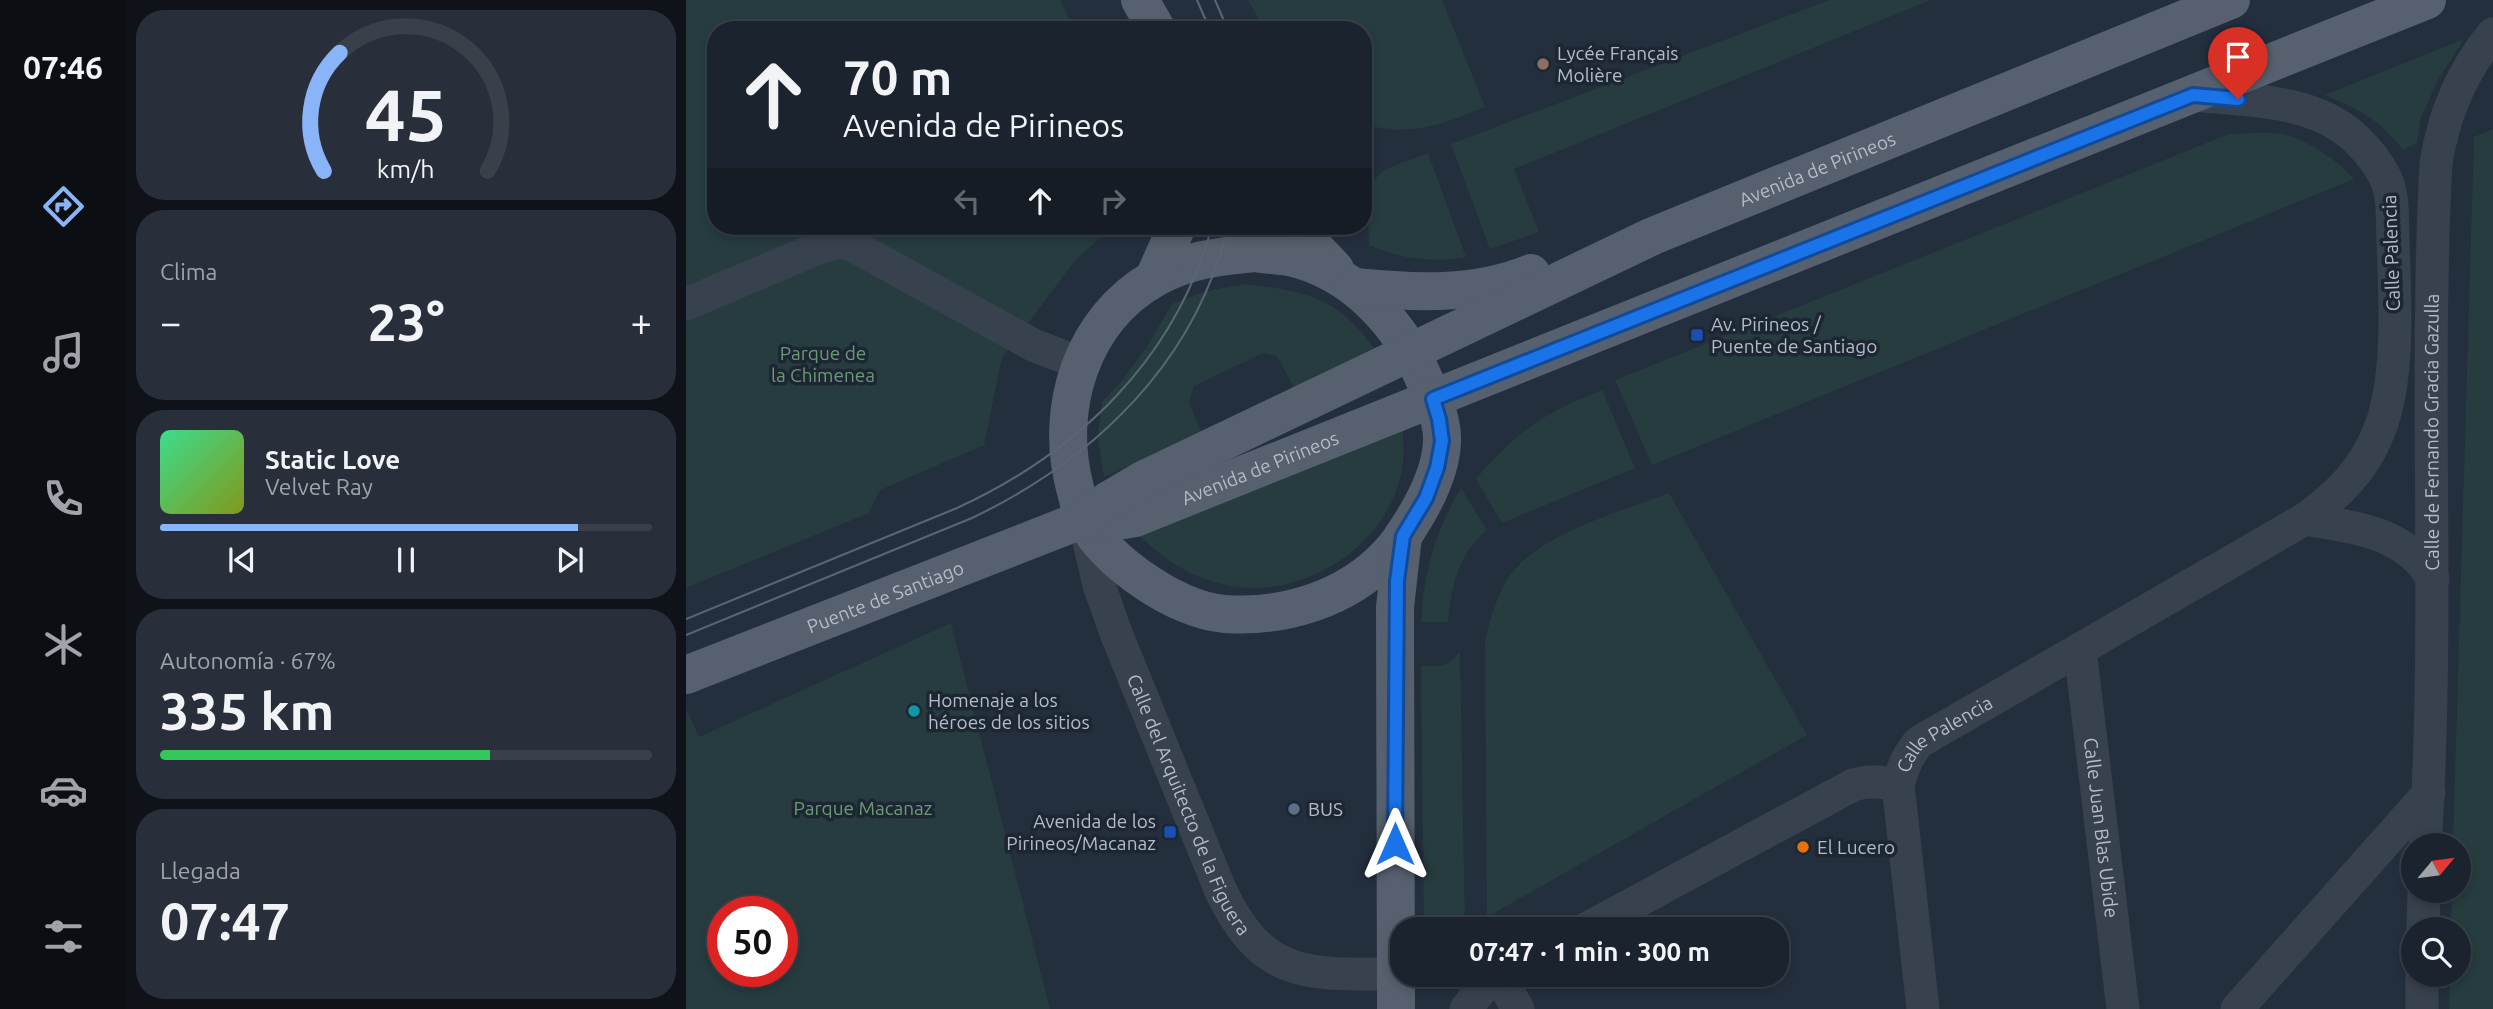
<!DOCTYPE html>
<html lang="es">
<head>
<meta charset="utf-8">
<style>
  body { margin:0; font-family:Ubuntu,sans-serif; background:#282f3a; color:#f1f3f6; height:100vh; display:flex; flex-direction:column; font-size:26px; white-space:nowrap }
  * { box-sizing:border-box; margin:0 }
  p { font-size:23px; color:#a0a4aa }
  .icon { flex:none; width:38px; height:38px; fill:none; stroke:currentColor; stroke-width:2; stroke-linecap:round; stroke-linejoin:round }
  .map { position:relative; flex:1; overflow:hidden }
  .drawer { display:flex; flex-direction:column; gap:10px; padding:10px; background:#0f1319; width:560px }
  .drawer>* { flex:none }
  .hud { position:absolute; left:21px; top:21px; width:665px; height:214px; border-radius:28px; box-shadow:0 4px 10px #0003,0 0 0 2px #39404a; background:#1b232e; color:#f1f3f6; overflow:hidden }
  .needle { width:46px; rotate:61deg }
  .fabs { position:absolute; left:1715px; top:833px; display:grid; gap:14px }
  .fabs a { display:grid; place-items:center; width:70px; height:70px; border-radius:50%; background:#1b232e; box-shadow:0 4px 10px #0003,0 0 0 2px #39404a; font-size:35px }
  .speed { position:absolute; left:21px; top:896px; display:flex; gap:14px; font-size:35px; font-weight:700; text-align:center }
  .speed>* { display:grid; place-content:center; width:91px; height:91px; border-radius:50%; background:#1b232e; box-shadow:0 4px 10px #0003,0 0 0 2px #39404a; line-height:1 }
  .speed .limit { border:10px solid #d22; background:#fff; color:#111 }
  .pin { position:absolute; display:grid; place-items:center; width:60px; height:60px; color:#fff; margin:-72px -30px; border-radius:50% 50% 50% 0; rotate:-45deg; box-shadow:0 0 7px #0007 }
  .pin .icon { rotate:45deg }
  .me { position:absolute; width:77px; margin:-38px; rotate:0deg; stroke-linejoin:round; filter:drop-shadow(0 0 5px #0008) }
  .turn { display:flex; align-items:center; gap:24px; height:147px; padding:0 21px; font-size:32px }
  .turn .icon { width:91px; height:91px; stroke-width:2.5 }
  .turn b { display:block; font-size:49px; line-height:60px }
  .lanes { display:flex; align-items:center; height:66px; padding:0 21px; background:#0003; justify-content:center; gap:35px; direction:ltr }
  .lanes .off { opacity:.35 }
  .big { font-size:52px; font-weight:700; line-height:1.1 }
  .drawer .tile { flex:1; display:flex; flex-direction:column; justify-content:center; gap:10px; min-width:0; padding:0 24px; border-radius:28px; background:#282f3a }
  .drawer .dial { align-items:center; gap:0 }
  .dial svg { height:182px; overflow:visible; fill:none; stroke:#39404a; stroke-width:7; stroke-linecap:round; text-anchor:middle }
  .dial text { fill:#f1f3f6; stroke:none }
  .song { display:flex; align-items:center; gap:21px }
  .cover { width:84px; height:84px; border-radius:10px; background:linear-gradient(135deg,hsl(150 70% 55%),hsl(70 70% 35%)) }
  .played { height:7px; border-radius:4px; background:linear-gradient(90deg,#8ab4f8 85%,#39404a 85%) }
  .keys { display:flex; justify-content:space-around; direction:ltr }
  .heat { display:flex; justify-content:space-between; align-items:center; font-size:38px; direction:ltr }
  .charge { height:10px; border-radius:5px; background:linear-gradient(90deg,#34c759 67%,#39404a 0) }
  .trip { position:absolute; left:704px; top:917px; width:399px; height:70px; border-radius:28px; background:#1b232e; box-shadow:0 4px 10px #0003,0 0 0 2px #39404a; font-weight:700; line-height:70px; text-align:center }
  main { display:flex; flex:1; min-height:0 }
  .dock { display:flex; flex-direction:column; width:126px; justify-content:space-around; align-items:center; background:#0b0e12; color:#a0a4aa }
  .dock .icon { width:49px; height:49px }
  .dock .active { color:#8ab4f8 }
  .dock b { font-size:32px; color:#f1f3f6 }
  .map>svg:first-child { display:block }
  .green { fill:#263c3f; fill-rule:evenodd }
  .lines { fill:none; stroke-linecap:round; stroke-linejoin:round }
  .minor { stroke:#38414e; stroke-width:33 }
  .major { stroke:#56606e; stroke-width:38 }
  .tram { stroke:#5a6575; stroke-width:2 }
  .route-casing { stroke:#114b97; stroke-width:18 }
  .route { stroke:#1a73e8; stroke-width:12 }
  .education-dot { fill:#8d6e63; stroke:#1d2633; stroke-width:2.5 }
  .transit-dot { fill:#1a4fb4; stroke:#1d2633; stroke-width:2.5 }
  .culture-dot { fill:#0f9aa8; stroke:#1d2633; stroke-width:2.5 }
  .service-dot { fill:#5c6f8a; stroke:#1d2633; stroke-width:2.5 }
  .food-dot { fill:#e8710a; stroke:#1d2633; stroke-width:2.5 }
  .labels { text-anchor:middle; stroke-width:7; stroke-linejoin:round; paint-order:stroke }
  .poi-label { font-size:19px; fill:#b4bcc9; stroke:#1d2633; text-anchor:start }
  .street-label { font-size:19px; fill:#b4bcc9; stroke:#1d2633 }
  .park-label { font-size:19px; fill:#6b9a76; stroke:#1d2633 }
</style>
</head>
<body>
<main>
<nav class="dock">
<b>07:46</b>
<svg class="icon active" aria-label="directions" viewBox="0 0 24 24"><path d="M12 3l9 9-9 9-9-9zM9 14v-3h6M13 9l2 2-2 2"/></svg>
<svg class="icon" aria-label="music" viewBox="0 0 24 24"><path d="M9 18V5l10-2v13"/><circle cx="6" cy="18" r="3"/><circle cx="16" cy="16" r="3"/></svg>
<svg class="icon" aria-label="phone" viewBox="0 0 24 24"><path d="M5 4h4l2 5-3 2q2 4 5 5l2-3 5 2v4C11 20 4 13 5 4z"/></svg>
<svg class="icon" aria-label="climate" viewBox="0 0 24 24"><path d="M12 3v18M4 7l16 10M4 17L20 7"/></svg>
<svg class="icon" aria-label="car" viewBox="0 0 24 24"><path d="M5 17H2v-5l4-1 3-4h7l3 4 3 1v5h-3M9 17h6M6 11h13"/><circle cx="7" cy="17" r="2"/><circle cx="17" cy="17" r="2"/></svg>
<svg class="icon" aria-label="filters" viewBox="0 0 24 24"><path d="M4 7h16M4 17h16"/><circle cx="9" cy="7" r="2"/><circle cx="15" cy="17" r="2"/></svg>
</nav>
<section class="drawer">
<div class="tile dial"><svg viewBox="0 0 100 80">
<path d="M14 69A42 42 0 1 1 86 69"/>
<path d="M14 69A42 42 0 0 1 21 17" stroke="#8ab4f8"/>
<text x="50" y="56" font-size="32" font-weight="700">45</text>
<text x="50" y="72" font-size="11">km/h</text>
</svg></div>
<div class="tile"><p>Clima</p>
<div class="heat"><a>−</a><b class="big">23°</b><a>+</a></div>
</div>
<div class="tile">
<div class="song"><i class="cover"></i><div><b>Static Love</b><p>Velvet Ray</p></div></div>
<div class="played"></div>
<div class="keys"><svg class="icon" aria-label="previous" viewBox="0 0 24 24"><path d="M18 5L8 12l10 7zM5 5v14"/></svg><svg class="icon" aria-label="pause" viewBox="0 0 24 24"><path d="M8 5v14M16 5v14"/></svg><svg class="icon" aria-label="next" viewBox="0 0 24 24"><path d="M6 5l10 7-10 7zM19 5v14"/></svg></div>
</div>
<div class="tile"><p>Autonomía · 67%</p><b class="big">335 km</b><div class="charge"></div></div>
<div class="tile"><p>Llegada</p><b class="big">07:47</b></div>
</section>
<div class="map">
<svg width="1807" height="1009" viewBox="0 0 1807 1009">
  <rect width="100%" height="100%" fill="#242f3e"/>
  <!-- green -->
  <path class="green" d="M 0,0 L 374,0 L 389,30 L 30,30 L 30,226 L 428,226 L 390,259 L 316,358 L 298,445 L 194,490 L 183,513 L 0,588 Z
    M 562,0 L 756,0 L 799,107 C 754,125 726,137 677,124 L 677,30 L 579,30 Z
    M 1143,0 L 1245,0 L 828,169 L 853,232 L 804,249 L 765,144 Z
    M 1778,39 L 1752,80 L 1735,117 L 1731,143 L 1717,150 C 1692,118 1675,111 1639,95 Z
    M 1807,129 L 1807,1009 L 1763,1009 L 1764,975 L 1773,975 L 1773,929 L 1765,929 L 1766,891 L 1773,891 L 1773,845 L 1767,845 L 1788,137 Z
    M 1543,134 C 1562,134 1586,130 1604,136 C 1627,144 1652,161 1668,179 L 966,465 L 929,380 Z
    M 742,153 L 780,257 C 747,263 714,259 683,245 C 683,224 676,187 696,172 C 709,164 727,159 742,153 Z
    M 560,284 C 623,292 651,297 690,351 L 609,390 L 591,356 L 577,353 L 508,386 L 503,403 L 516,433 L 418,477 L 412,437 L 416,402 L 438,378 L 460,348 L 486,304 L 520,291 Z
    M 916,390 L 949,468 L 816,523 L 790,479 C 830,431 858,413 916,390 Z
    M 717,430 C 717,441 718,452 717,463 C 707,546 612,606 532,583 C 499,574 475,557 451,533 Z
    M 775,488 L 801,530 C 772,554 765,587 762,622 L 735,622 C 738,573 749,531 775,488 Z
    M 983,493 L 1121,735 L 801,917 L 799,641 C 804,618 814,585 830,568 C 863,531 937,511 983,493 Z
    M 265,623 L 364,1009 L 0,1009 L 0,709 L 13,737 ZM 37,912 L 96,912 L 96,971 L 37,971 Z
    M 772,654 L 774,654 L 779,929 L 738,929 L 735,666 C 750,666 763,668 772,654 Z"/>
  <g class="lines">
    <!-- minor -->
    <g class="minor">
      <path d="M 0,304 L 137,246 L 153,243 L 166,245 L 347,345 L 394,363"/>
      <path d="M 1619,519 C 1669,528 1719,531 1747,579"/>
      <path id="s1" d="M 398,521 L 413,585 L 430,633 L 534,889 C 577,982 625,974 716,974"/>
      <path id="s2" d="M 1394,649 L 1437,1009"/>
      <path id="s3" d="M 1739,845 C 1754,618 1738,390 1750,163 C 1758,114 1775,72 1807,34"/>
      <path d="M 900,929 L 1167,785 C 1183,780 1196,782 1212,785"/>
      <path d="M 1737,929 L 1738,891"/>
      <path d="M 813,976 L 832,1009"/>
      <path d="M 780,1009 L 797,987 L 815,975"/>
      <path id="s4" d="M 1237,1009 L 1212,785 C 1217,768 1221,756 1233,742 L 1619,519 C 1652,495 1678,470 1693,431 C 1714,380 1709,298 1707,242 C 1706,224 1708,202 1702,184 C 1695,166 1682,150 1668,137 C 1626,99 1560,100 1507,95"/>
      <path d="M 1551,1009 L 1743,793"/>
      <path d="M 1736,1009 L 1736,975"/>
    </g>
    <!-- major -->
    <g class="major">
      <path d="M 454,0 L 471,30"/>
      <path d="M 608,226 L 649,269"/>
      <path d="M 569,253 C 580,255 592,255 603,257 C 667,271 714,323 739,381 C 747,400 757,421 756,442 C 755,467 744,491 732,512 C 723,527 714,543 702,555 C 661,599 598,618 539,614 C 512,612 482,597 460,582 C 436,566 413,546 399,521 C 394,512 392,498 389,488 C 368,409 395,320 469,278 C 501,260 533,256 569,253 Z"/>
      <path d="M 468,278 L 491,226"/>
      <path d="M 668,287 C 729,293 788,296 845,273"/>
      <path id="s5" d="M 398,519 L 432,521 L 449,518 L 1741,0"/>
      <path id="s6" d="M 0,675 L 398,519 L 423,500 L 457,480 L 967,236 L 1545,0"/>
      <path d="M 710,1009 L 709,607 L 717,536"/>
    </g>
    <!-- tram -->
    <path class="tram" d="M 511,0 L 524,30
      M 529,0 L 542,30
      M 0,619 L 271,508 C 393,452 490,358 526,226
      M 0,635 L 286,518 C 409,459 510,362 542,226"/>
  </g>
  <g class="lines">
    <!-- route casing -->
    <g class="route-casing">
      <path id="route" d="M 709,844 L 711,581 L 717,536 L 740,498 L 751,468 L 756,441 L 753,419 L 747,399 L 1507,95 L 1552,99"/>
    </g>
    <!-- route -->
    <use href="#route" class="route"/>
  </g>
  <!-- markers -->
  <circle class="education-dot" cx="857" cy="64" r="7"/>
  <g class="transit-dot">
    <rect x="1004" y="328" width="14" height="14" rx="3.5"/>
    <rect x="477" y="825" width="14" height="14" rx="3.5"/>
  </g>
  <circle class="culture-dot" cx="228" cy="711" r="7"/>
  <circle class="service-dot" cx="608" cy="809" r="7"/>
  <circle class="food-dot" cx="1117" cy="847" r="7"/>
  <g class="labels">
    <!-- poi labels -->
    <g class="poi-label">
      <text x="871" y="60">Lycée Français<tspan x="871" dy="22">Molière</tspan></text>
      <text x="1025" y="331">Av. Pirineos /<tspan x="1025" dy="22">Puente de Santiago</tspan></text>
      <text x="242" y="707">Homenaje a los<tspan x="242" dy="22">héroes de los sitios</tspan></text>
      <text x="622" y="816">BUS</text>
      <text x="470" y="828" text-anchor="end">Avenida de los<tspan x="470" dy="22">Pirineos/Macanaz</tspan></text>
      <text x="1131" y="854">El Lucero</text>
    </g>
    <!-- street labels -->
    <g class="street-label">
      <text dy="7" stroke="none"><textPath href="#s6" startOffset="1241">Avenida de Pirineos</textPath></text>
      <text transform="translate(1705 253) rotate(-92)" y="7">Calle Palencia</text>
      <text dy="7" stroke="none"><textPath href="#s3" startOffset="413">Calle de Fernando Gracia Gazulla</textPath></text>
      <text dy="7" stroke="none"><textPath href="#s5" startOffset="186">Avenida de Pirineos</textPath></text>
      <text dy="7" stroke="none"><textPath href="#s6" startOffset="214">Puente de Santiago</textPath></text>
      <text dy="7" stroke="none"><textPath href="#s4" startOffset="298">Calle Palencia</textPath></text>
      <text dy="7" stroke="none"><textPath href="#s1" startOffset="303">Calle del Arquitecto de la Figuera</textPath></text>
      <text dy="7" stroke="none"><textPath href="#s2" startOffset="180">Calle Juan Blas Ubide</textPath></text>
    </g>
    <!-- park labels -->
    <g class="park-label">
      <text x="137" y="360">Parque de<tspan x="137" dy="22">la Chimenea</tspan></text>
      <text x="177" y="815">Parque Macanaz</text>
    </g>
  </g>
</svg>
<div class="fabs">
<a><svg class="needle" viewBox="-14 -14 28 28"><path d="M0-13l5 13h-10z" fill="#e53935"/><path d="M0 13l5-13h-10z" fill="#a0a4aa"/></svg></a>
<a><svg class="icon" aria-label="search" viewBox="0 0 24 24"><circle cx="10" cy="10" r="6"/><path d="M15 15l6 6"/></svg></a>
</div>
<div class="speed"><div class="limit">50</div></div>
<div class="pin" style="left:1552px;top:99px;background:#d93025"><svg class="icon" aria-label="arrive" viewBox="0 0 24 24"><path d="M6 21V4h12l-3 4 3 4H6"/></svg></div>
<svg class="me" style="left:709px;top:844px" viewBox="-20 -20 40 40"><path d="M0-17L14 15 0 8-14 15z" fill="#1a73e8" stroke="#fff" stroke-width="4"/></svg>
<div class="trip">07:47 · 1 min · 300 m</div>
<div class="hud">
<div class="turn"><svg class="icon" aria-label="ahead" viewBox="0 0 24 24"><path d="M12 20V5M6 11l6-6 6 6"/></svg><div><b>70 m</b>Avenida de Pirineos</div></div>
<div class="lanes"><svg class="icon off" aria-label="left" viewBox="0 0 24 24"><path d="M17 20v-9H6M10 6l-5 5 5 5"/></svg><svg class="icon" aria-label="ahead" viewBox="0 0 24 24"><path d="M12 20V5M6 11l6-6 6 6"/></svg><svg class="icon off" aria-label="right" viewBox="0 0 24 24"><path d="M7 20v-9h11M14 6l5 5-5 5"/></svg></div>
</div>
</div>
</main>
</body>
</html>
